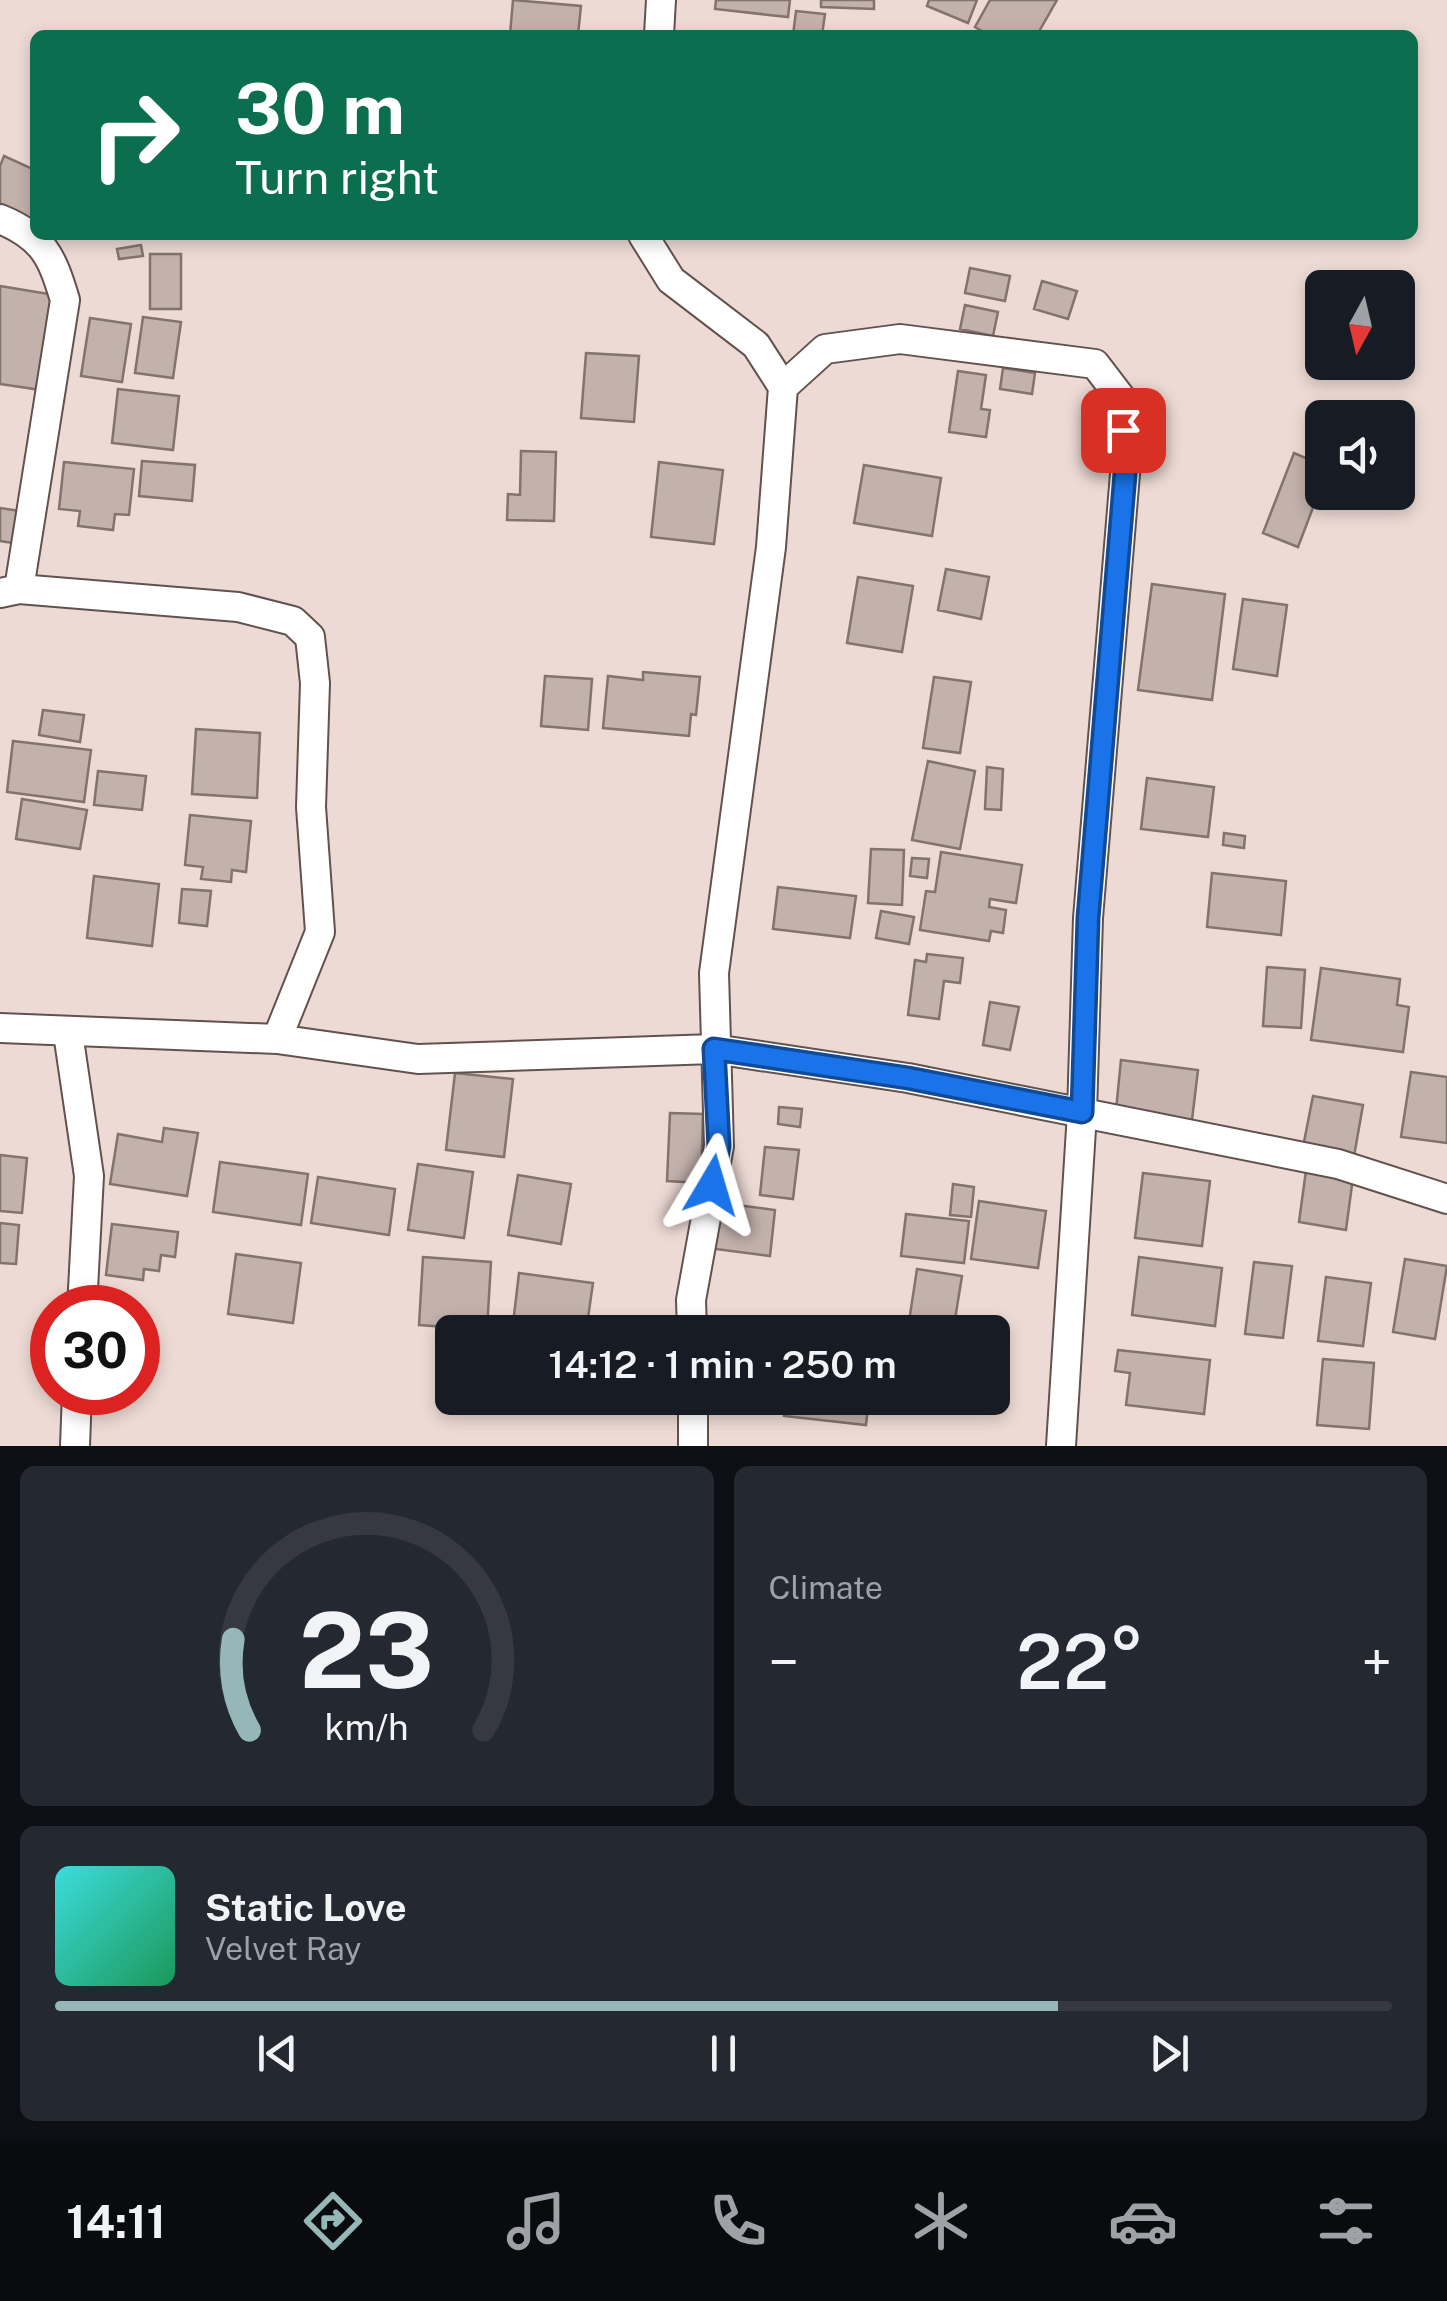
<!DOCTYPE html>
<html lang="en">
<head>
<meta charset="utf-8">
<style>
  body { margin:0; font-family:"Public Sans",sans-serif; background:#242831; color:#f1f3f6; height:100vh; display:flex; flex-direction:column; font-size:38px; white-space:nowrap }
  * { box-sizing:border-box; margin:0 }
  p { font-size:32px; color:#9ea1a6 }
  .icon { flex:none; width:55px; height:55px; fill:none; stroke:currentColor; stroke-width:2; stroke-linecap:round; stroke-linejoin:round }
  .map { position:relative; height:1446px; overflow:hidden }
  .side { display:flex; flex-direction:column; gap:20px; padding:20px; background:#0d0f14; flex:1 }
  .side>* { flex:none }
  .banner { position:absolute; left:30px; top:30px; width:1388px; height:210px; border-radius:15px; box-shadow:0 5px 15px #0003; background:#0b6e4f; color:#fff; overflow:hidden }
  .needle { width:65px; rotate:188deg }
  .tools { position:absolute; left:1305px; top:270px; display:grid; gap:20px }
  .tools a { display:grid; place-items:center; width:110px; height:110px; border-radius:15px; background:#171b24; box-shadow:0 5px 15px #0003; font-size:50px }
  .speed { position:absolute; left:30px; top:1285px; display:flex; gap:20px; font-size:50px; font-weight:700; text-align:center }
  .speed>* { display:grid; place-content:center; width:130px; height:130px; border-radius:50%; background:#171b24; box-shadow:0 5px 15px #0003; line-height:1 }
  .speed .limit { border:15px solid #d22; background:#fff; color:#111 }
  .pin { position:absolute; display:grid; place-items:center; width:85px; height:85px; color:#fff; margin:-42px; border-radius:20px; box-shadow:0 5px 15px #0006 }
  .me { position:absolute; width:110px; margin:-55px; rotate:7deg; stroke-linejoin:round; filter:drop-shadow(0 0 8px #0008) }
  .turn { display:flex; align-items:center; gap:35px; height:210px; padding:0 40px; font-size:45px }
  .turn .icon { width:130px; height:130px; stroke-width:2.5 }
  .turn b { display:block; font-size:70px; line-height:85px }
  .big { font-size:75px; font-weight:600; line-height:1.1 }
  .side .widget { flex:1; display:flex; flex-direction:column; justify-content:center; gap:15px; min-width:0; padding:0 35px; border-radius:15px; background:#242831 }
  .side .dial { align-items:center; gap:0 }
  .dial svg { height:260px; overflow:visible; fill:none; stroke:#363941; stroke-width:7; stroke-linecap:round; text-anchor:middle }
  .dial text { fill:#f1f3f6; stroke:none }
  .song { display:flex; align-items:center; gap:30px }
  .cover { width:120px; height:120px; border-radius:15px; background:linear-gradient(135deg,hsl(180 70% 55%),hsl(150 70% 35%)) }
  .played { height:10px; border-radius:5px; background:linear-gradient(90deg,#95b7b7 75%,#363941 75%) }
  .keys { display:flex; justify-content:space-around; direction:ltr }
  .heat { display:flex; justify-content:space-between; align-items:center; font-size:55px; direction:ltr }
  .side .tiles { flex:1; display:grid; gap:20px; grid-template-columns:1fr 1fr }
  .widget:last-child { grid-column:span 2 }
  .trip { position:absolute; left:435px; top:1315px; width:575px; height:100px; border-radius:15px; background:#171b24; box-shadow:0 5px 15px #0003; font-weight:600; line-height:100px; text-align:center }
  .dock { display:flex; height:160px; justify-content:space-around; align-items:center; background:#090b0e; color:#9ea1a6 }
  .dock .icon { width:70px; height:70px }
  .dock .current { color:#95b7b7 }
  .dock b { font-size:45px; color:#f1f3f6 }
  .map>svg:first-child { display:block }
  .building { fill:#c3b1ab; stroke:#83736d; stroke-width:2.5 }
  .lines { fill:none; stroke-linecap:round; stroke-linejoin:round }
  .street-casing { stroke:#62524d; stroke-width:32 }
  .street { stroke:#fff; stroke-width:28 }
  .route-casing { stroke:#114b97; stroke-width:25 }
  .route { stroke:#1a73e8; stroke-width:18 }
</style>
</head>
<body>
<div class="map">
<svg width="1447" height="1446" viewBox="0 0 1447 1446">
  <rect width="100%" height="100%" fill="#eddad4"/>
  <!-- building -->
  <path class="building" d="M 513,0 L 581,6 L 578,35 L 510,35 Z
    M 716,0 L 790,0 L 788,17 L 715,9 Z
    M 821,0 L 874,0 L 874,9 L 821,7 Z
    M 929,0 L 977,0 L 968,23 L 927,6 Z
    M 990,0 L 1057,0 L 1037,35 L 989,35 L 975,27 Z
    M 796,11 L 825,14 L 822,35 L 793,35 Z
    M 4,156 L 35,170 L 35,214 L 31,223 L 0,209 L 0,166 Z
    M 141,245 L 143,256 L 119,259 L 117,249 Z
    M 150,254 L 181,254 L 181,309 L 150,309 Z
    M 970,268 L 1010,276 L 1005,301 L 965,293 Z
    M 1042,281 L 1077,291 L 1068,319 L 1034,309 Z
    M 0,286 L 55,295 L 41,390 L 0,384 Z
    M 965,305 L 998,312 L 993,336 L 960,329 Z
    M 143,317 L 181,322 L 173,378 L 135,373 Z
    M 90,318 L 131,324 L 122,382 L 81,376 Z
    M 586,353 L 639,356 L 634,422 L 581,418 Z
    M 1003,368 L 1035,373 L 1032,394 L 1000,389 Z
    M 958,371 L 986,375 L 981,409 L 990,410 L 986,437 L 949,432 Z
    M 118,389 L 179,396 L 173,450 L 112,443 Z
    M 521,451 L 556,452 L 554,521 L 507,520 L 508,494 L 520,495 Z
    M 1294,453 L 1322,465 L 1322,484 L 1298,547 L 1263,533 Z
    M 142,461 L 195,465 L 192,501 L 139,496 Z
    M 64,462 L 134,469 L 129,515 L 115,514 L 113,530 L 78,526 L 80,511 L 59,509 Z
    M 659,462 L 723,470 L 714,544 L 651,537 Z
    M 864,465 L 941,478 L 932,536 L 854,523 Z
    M 0,508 L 20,511 L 13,543 L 0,541 Z
    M 946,569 L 989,577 L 981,619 L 938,610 Z
    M 858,577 L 913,586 L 902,652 L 847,643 Z
    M 1152,584 L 1225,594 L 1212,700 L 1138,690 Z
    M 1243,599 L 1287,605 L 1277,676 L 1233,669 Z
    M 643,672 L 700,677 L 696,715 L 691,714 L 689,736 L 603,728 L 608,676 L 643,680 Z
    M 545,676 L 592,679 L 588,730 L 541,726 Z
    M 934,677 L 971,682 L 960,753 L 923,748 Z
    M 43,710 L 84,715 L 80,742 L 39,735 Z
    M 196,729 L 260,733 L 257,798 L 192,794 Z
    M 13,741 L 91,750 L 84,802 L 7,792 Z
    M 928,761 L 975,771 L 960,849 L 912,840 Z
    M 987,767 L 1003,769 L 1001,810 L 985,809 Z
    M 98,771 L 146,776 L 142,810 L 94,805 Z
    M 1147,778 L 1214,787 L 1208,837 L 1141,829 Z
    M 22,799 L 87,810 L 80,849 L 16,839 Z
    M 190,815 L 251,821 L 246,872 L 232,870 L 231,882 L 201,879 L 203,867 L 185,865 Z
    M 1224,833 L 1245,836 L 1244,848 L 1223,845 Z
    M 871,849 L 904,850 L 902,905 L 868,903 Z
    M 941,852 L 1022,865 L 1016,903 L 990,899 L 989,907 L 1006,910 L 1003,933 L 991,931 L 989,941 L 920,930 L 926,891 L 935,892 Z
    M 912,858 L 929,859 L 927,878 L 910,876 Z
    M 1212,873 L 1286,881 L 1281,935 L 1207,927 Z
    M 94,876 L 159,884 L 152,946 L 87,938 Z
    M 778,887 L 856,896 L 850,938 L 773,929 Z
    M 182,889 L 211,891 L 207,926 L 179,923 Z
    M 881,911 L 914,917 L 909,944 L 876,938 Z
    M 927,954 L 963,958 L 960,983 L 944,981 L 939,1019 L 908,1015 L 915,960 L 926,962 Z
    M 1267,967 L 1305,970 L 1301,1028 L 1263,1026 Z
    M 1321,968 L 1400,979 L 1397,1005 L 1409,1007 L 1403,1052 L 1311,1040 Z
    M 990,1002 L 1019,1007 L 1010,1050 L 983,1045 Z
    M 1121,1060 L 1198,1070 L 1192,1120 L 1116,1110 Z
    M 1411,1072 L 1447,1077 L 1447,1143 L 1401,1137 Z
    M 455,1073 L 513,1079 L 504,1157 L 446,1150 Z
    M 1313,1096 L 1363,1105 L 1353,1162 L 1302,1152 Z
    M 779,1107 L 802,1109 L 800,1127 L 778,1124 Z
    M 670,1113 L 703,1114 L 701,1183 L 667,1181 Z
    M 164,1128 L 198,1133 L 187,1196 L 110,1184 L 118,1134 L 162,1142 Z
    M 765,1147 L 799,1150 L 793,1199 L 760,1195 Z
    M 0,1155 L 27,1158 L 22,1213 L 0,1211 Z
    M 220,1162 L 308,1174 L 301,1225 L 213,1212 Z
    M 1307,1163 L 1354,1170 L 1346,1230 L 1299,1222 Z
    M 418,1164 L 473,1172 L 464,1238 L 408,1230 Z
    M 1143,1173 L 1210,1181 L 1202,1246 L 1135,1238 Z
    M 518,1175 L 571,1184 L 561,1244 L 508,1235 Z
    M 318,1177 L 395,1189 L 389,1235 L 311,1223 Z
    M 953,1184 L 974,1187 L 971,1217 L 950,1215 Z
    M 705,1201 L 775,1210 L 770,1256 L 700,1247 Z
    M 979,1201 L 1046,1211 L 1038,1268 L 971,1259 Z
    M 906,1214 L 969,1221 L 964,1263 L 901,1256 Z
    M 0,1223 L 19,1225 L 16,1264 L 0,1263 Z
    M 112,1224 L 178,1232 L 175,1257 L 161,1255 L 159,1271 L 144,1269 L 143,1280 L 106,1275 Z
    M 236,1254 L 301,1263 L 293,1323 L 228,1314 Z
    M 423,1257 L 491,1262 L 487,1330 L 419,1325 Z
    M 1139,1257 L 1222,1268 L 1215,1326 L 1132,1315 Z
    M 1405,1259 L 1447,1266 L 1435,1339 L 1393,1332 Z
    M 1254,1262 L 1292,1266 L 1283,1338 L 1245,1334 Z
    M 917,1269 L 962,1276 L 953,1332 L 908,1328 Z
    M 519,1273 L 593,1283 L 586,1332 L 512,1332 Z
    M 1326,1277 L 1371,1283 L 1363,1346 L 1318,1341 Z
    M 705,1321 L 785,1331 L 785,1332 L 704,1332 Z
    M 1118,1350 L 1210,1360 L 1204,1414 L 1126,1405 L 1130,1373 L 1115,1371 Z
    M 1323,1359 L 1374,1363 L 1369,1429 L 1317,1425 Z
    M 786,1398 L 869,1398 L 866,1425 L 784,1416 Z"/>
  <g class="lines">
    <!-- street casing -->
    <g class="street-casing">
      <path id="street" d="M 659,35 L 661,0
        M 0,219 C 44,237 52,257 65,300 L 19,589
        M 643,235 L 671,280 L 756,345 L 783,387 L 771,547 L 714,973 L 719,1146 L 691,1300 L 692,1332
        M 783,387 L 825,349 L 900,339 L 1095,364 L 1121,398 L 1126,462 L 1088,918 L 1082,1113 L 1061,1446
        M 0,593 L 19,589 L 238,607 L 293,621 L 310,637 L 315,683 L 311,807 L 320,932 L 277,1039
        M 0,1028 L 277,1039 L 418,1059 L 714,1049 L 908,1078 L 1338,1164 L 1447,1199
        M 68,1033 L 89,1176 L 82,1308
        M 693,1398 L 693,1446
        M 75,1446 L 77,1392"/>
    </g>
    <!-- street -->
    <use href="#street" class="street"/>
  </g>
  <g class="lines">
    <!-- route casing -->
    <g class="route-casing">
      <path id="route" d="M 712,1185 L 719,1146 L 714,1049 L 908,1078 L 1082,1112 L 1088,918 L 1126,462 L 1123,430"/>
    </g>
    <!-- route -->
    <use href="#route" class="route"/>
  </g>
</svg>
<div class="tools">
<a><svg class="needle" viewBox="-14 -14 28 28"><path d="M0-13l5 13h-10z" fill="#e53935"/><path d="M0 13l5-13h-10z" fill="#9ea1a6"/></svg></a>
<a><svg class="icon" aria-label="sound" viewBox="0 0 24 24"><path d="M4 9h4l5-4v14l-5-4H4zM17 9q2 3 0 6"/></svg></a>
</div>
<div class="speed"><div class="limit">30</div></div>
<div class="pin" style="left:1123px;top:430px;background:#d93025"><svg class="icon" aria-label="arrive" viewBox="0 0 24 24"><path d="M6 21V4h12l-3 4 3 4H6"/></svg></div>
<svg class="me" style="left:712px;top:1185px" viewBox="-20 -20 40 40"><path d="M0-17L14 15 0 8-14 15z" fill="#1a73e8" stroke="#fff" stroke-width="4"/></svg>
<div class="trip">14:12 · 1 min · 250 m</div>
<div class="banner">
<div class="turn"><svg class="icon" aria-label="right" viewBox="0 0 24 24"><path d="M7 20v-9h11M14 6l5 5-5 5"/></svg><div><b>30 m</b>Turn right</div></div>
</div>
</div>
<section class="side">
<div class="tiles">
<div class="widget dial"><svg viewBox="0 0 100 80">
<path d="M14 69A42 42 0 1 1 86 69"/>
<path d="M14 69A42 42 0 0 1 9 41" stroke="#95b7b7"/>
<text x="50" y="56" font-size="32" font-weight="700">23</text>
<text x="50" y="72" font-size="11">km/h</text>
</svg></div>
<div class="widget"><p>Climate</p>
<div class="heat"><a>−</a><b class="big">22°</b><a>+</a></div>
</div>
<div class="widget">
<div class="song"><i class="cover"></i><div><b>Static Love</b><p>Velvet Ray</p></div></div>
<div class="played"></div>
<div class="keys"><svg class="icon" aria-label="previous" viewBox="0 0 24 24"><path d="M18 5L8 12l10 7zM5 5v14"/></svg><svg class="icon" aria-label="pause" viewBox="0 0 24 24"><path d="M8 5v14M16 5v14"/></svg><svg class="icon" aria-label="next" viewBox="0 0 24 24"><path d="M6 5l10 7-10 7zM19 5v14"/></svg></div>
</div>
</div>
</section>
<nav class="dock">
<b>14:11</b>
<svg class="icon current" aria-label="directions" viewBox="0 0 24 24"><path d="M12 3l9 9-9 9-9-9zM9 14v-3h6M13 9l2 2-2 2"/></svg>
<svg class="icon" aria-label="music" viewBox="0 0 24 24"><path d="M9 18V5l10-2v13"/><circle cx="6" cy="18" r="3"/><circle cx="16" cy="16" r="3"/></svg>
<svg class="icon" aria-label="phone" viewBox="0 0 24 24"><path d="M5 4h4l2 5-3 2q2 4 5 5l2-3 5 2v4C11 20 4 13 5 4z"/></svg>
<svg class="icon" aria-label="climate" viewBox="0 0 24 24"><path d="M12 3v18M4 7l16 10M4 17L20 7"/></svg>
<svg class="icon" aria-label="car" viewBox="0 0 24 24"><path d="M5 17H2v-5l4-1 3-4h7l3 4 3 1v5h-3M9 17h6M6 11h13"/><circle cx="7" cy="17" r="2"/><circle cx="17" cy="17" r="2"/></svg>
<svg class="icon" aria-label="filters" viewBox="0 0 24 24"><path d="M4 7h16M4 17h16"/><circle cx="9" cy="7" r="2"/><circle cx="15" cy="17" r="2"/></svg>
</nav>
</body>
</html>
